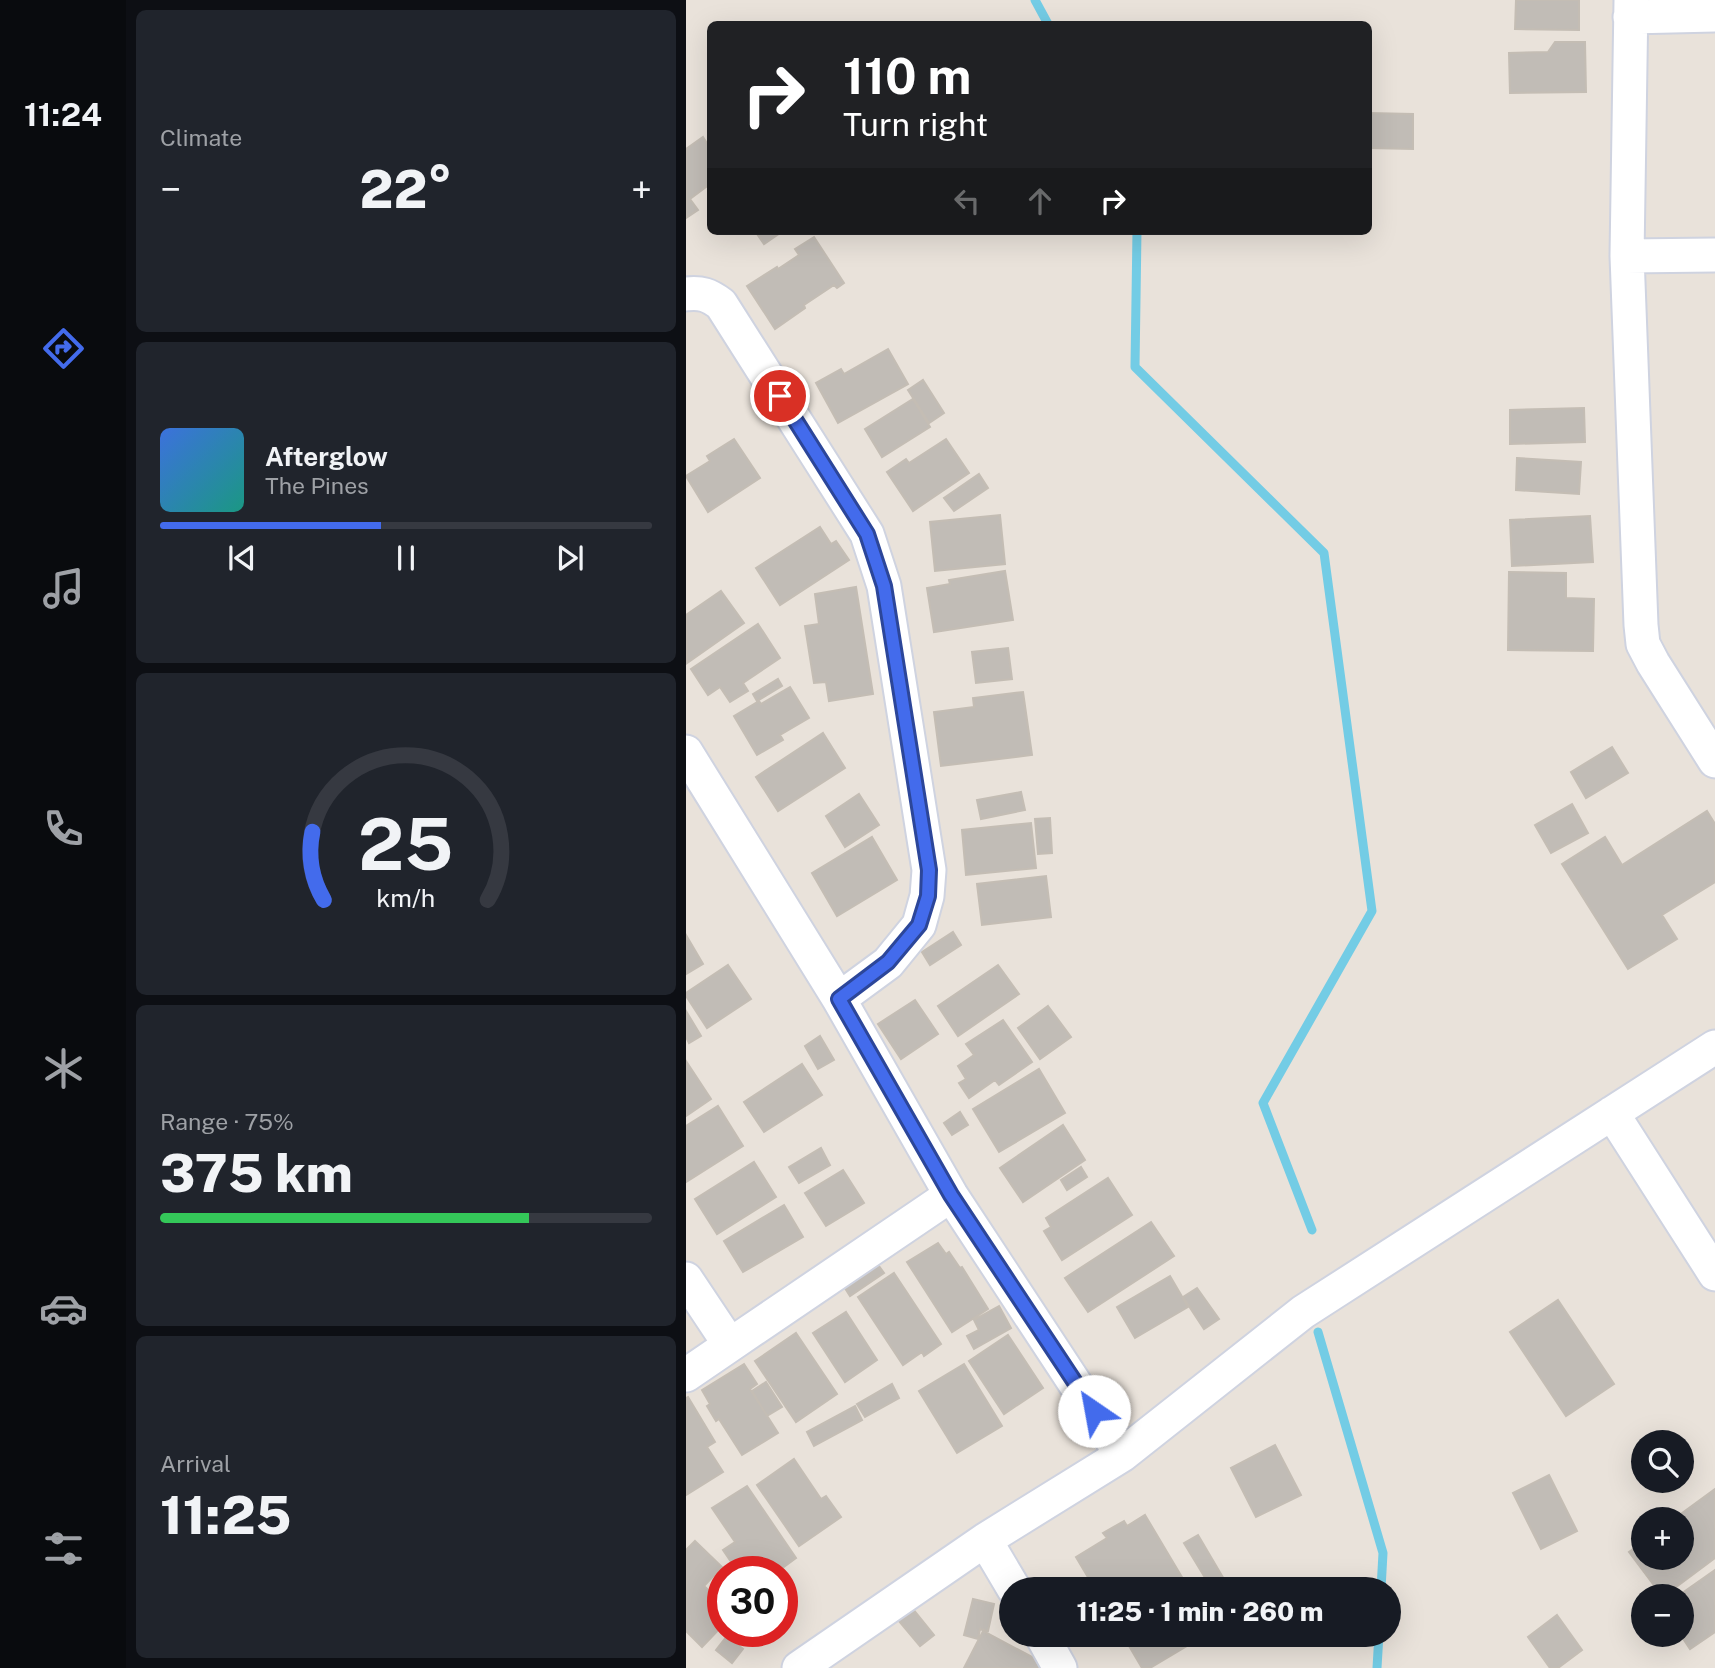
<!DOCTYPE html>
<html lang="en">
<head>
<meta charset="utf-8">
<style>
  body { margin:0; font-family:"Public Sans",sans-serif; background:#20242c; color:#f1f3f6; height:100vh; display:flex; flex-direction:column; font-size:26px; white-space:nowrap }
  * { box-sizing:border-box; margin:0 }
  p { font-size:23px; color:#9ea1a6 }
  .icon { flex:none; width:38px; height:38px; fill:none; stroke:currentColor; stroke-width:2; stroke-linecap:round; stroke-linejoin:round }
  .map { position:relative; flex:1; overflow:hidden }
  .details { display:flex; flex-direction:column; gap:10px; padding:10px; background:#0d0f14; width:560px }
  .details>* { flex:none }
  .guide { position:absolute; left:21px; top:21px; width:665px; height:214px; border-radius:10px; box-shadow:0 7px 28px #0002; background:#202124; color:#fff; overflow:hidden }
  .controls { position:absolute; left:945px; top:1430px; display:grid; gap:14px }
  .controls a { display:grid; place-items:center; width:63px; height:63px; border-radius:50%; background:#171b24; box-shadow:0 7px 28px #0002; font-size:35px }
  .speed { position:absolute; left:21px; top:1556px; display:flex; gap:14px; font-size:35px; font-weight:700; text-align:center }
  .speed>* { display:grid; place-content:center; width:91px; height:91px; border-radius:50%; background:#171b24; box-shadow:0 7px 28px #0002; line-height:1 }
  .speed .limit { border:10px solid #d22; background:#fff; color:#111 }
  .pin { position:absolute; display:grid; place-items:center; width:60px; height:60px; color:#fff; margin:-30px; border:4px solid #fff; border-radius:50%; box-shadow:0 2px 7px #0007 }
  .me { position:absolute; width:77px; margin:-38px; rotate:327deg; stroke-linejoin:round; filter:drop-shadow(0 0 5px #0008) }
  .turn { display:flex; align-items:center; gap:24px; height:147px; padding:0 21px; font-size:32px }
  .turn .icon { width:91px; height:91px; stroke-width:2.5 }
  .turn b { display:block; font-size:49px; line-height:60px }
  .lanes { display:flex; align-items:center; height:66px; padding:0 21px; background:#0003; justify-content:center; gap:35px; direction:ltr }
  .lanes .off { opacity:.35 }
  .big { font-size:52px; font-weight:800; line-height:1.1 }
  .details .widget { flex:1; display:flex; flex-direction:column; justify-content:center; gap:10px; min-width:0; padding:0 24px; border-radius:10px; background:#20242c }
  .details .dial { align-items:center; gap:0 }
  .dial svg { height:182px; overflow:visible; fill:none; stroke:#363941; stroke-width:7; stroke-linecap:round; text-anchor:middle }
  .dial text { fill:#f1f3f6; stroke:none }
  .song { display:flex; align-items:center; gap:21px }
  .cover { width:84px; height:84px; border-radius:10px; background:linear-gradient(135deg,hsl(220 70% 55%),hsl(170 70% 35%)) }
  .played { height:7px; border-radius:4px; background:linear-gradient(90deg,#436bec 45%,#363941 45%) }
  .keys { display:flex; justify-content:space-around; direction:ltr }
  .heat { display:flex; justify-content:space-between; align-items:center; font-size:38px; direction:ltr }
  .charge { height:10px; border-radius:5px; background:linear-gradient(90deg,#34c759 75%,#363941 0) }
  .trip { position:absolute; left:313px; top:1577px; width:402px; height:70px; border-radius:35px; background:#171b24; box-shadow:0 7px 28px #0002; font-weight:800; line-height:70px; text-align:center }
  main { display:flex; flex:1; min-height:0 }
  .tabs { display:flex; flex-direction:column; width:126px; justify-content:space-around; align-items:center; background:#090b0e; color:#9ea1a6 }
  .tabs .icon { width:49px; height:49px }
  .tabs .selected { color:#436bec }
  .tabs b { font-size:32px; color:#f1f3f6 }
  .map>svg:first-child { display:block }
  .lines { fill:none; stroke-linecap:round; stroke-linejoin:round }
  .stream { stroke:#73cce5; stroke-width:9 }
  .building { fill:#c1bcb6; stroke:#c4bdb4; stroke-width:2 }
  .street-casing { stroke:#cfd3e0; stroke-width:37 }
  .street { stroke:#fff; stroke-width:33 }
  .route-casing { stroke:#2c4699; stroke-width:18 }
  .route { stroke:#436bec; stroke-width:12 }
</style>
</head>
<body>
<main>
<nav class="tabs">
<b>11:24</b>
<svg class="icon selected" aria-label="directions" viewBox="0 0 24 24"><path d="M12 3l9 9-9 9-9-9zM9 14v-3h6M13 9l2 2-2 2"/></svg>
<svg class="icon" aria-label="music" viewBox="0 0 24 24"><path d="M9 18V5l10-2v13"/><circle cx="6" cy="18" r="3"/><circle cx="16" cy="16" r="3"/></svg>
<svg class="icon" aria-label="phone" viewBox="0 0 24 24"><path d="M5 4h4l2 5-3 2q2 4 5 5l2-3 5 2v4C11 20 4 13 5 4z"/></svg>
<svg class="icon" aria-label="climate" viewBox="0 0 24 24"><path d="M12 3v18M4 7l16 10M4 17L20 7"/></svg>
<svg class="icon" aria-label="car" viewBox="0 0 24 24"><path d="M5 17H2v-5l4-1 3-4h7l3 4 3 1v5h-3M9 17h6M6 11h13"/><circle cx="7" cy="17" r="2"/><circle cx="17" cy="17" r="2"/></svg>
<svg class="icon" aria-label="filters" viewBox="0 0 24 24"><path d="M4 7h16M4 17h16"/><circle cx="9" cy="7" r="2"/><circle cx="15" cy="17" r="2"/></svg>
</nav>
<section class="details">
<div class="widget"><p>Climate</p>
<div class="heat"><a>−</a><b class="big">22°</b><a>+</a></div>
</div>
<div class="widget">
<div class="song"><i class="cover"></i><div><b>Afterglow</b><p>The Pines</p></div></div>
<div class="played"></div>
<div class="keys"><svg class="icon" aria-label="previous" viewBox="0 0 24 24"><path d="M18 5L8 12l10 7zM5 5v14"/></svg><svg class="icon" aria-label="pause" viewBox="0 0 24 24"><path d="M8 5v14M16 5v14"/></svg><svg class="icon" aria-label="next" viewBox="0 0 24 24"><path d="M6 5l10 7-10 7zM19 5v14"/></svg></div>
</div>
<div class="widget dial"><svg viewBox="0 0 100 80">
<path d="M14 69A42 42 0 1 1 86 69"/>
<path d="M14 69A42 42 0 0 1 9 39" stroke="#436bec"/>
<text x="50" y="56" font-size="32" font-weight="700">25</text>
<text x="50" y="72" font-size="11">km/h</text>
</svg></div>
<div class="widget"><p>Range · 75%</p><b class="big">375 km</b><div class="charge"></div></div>
<div class="widget"><p>Arrival</p><b class="big">11:25</b></div>
</section>
<div class="map">
<svg width="1029" height="1668" viewBox="0 0 1029 1668">
  <rect width="100%" height="100%" fill="#e9e2da"/>
  <g class="lines">
    <!-- stream -->
    <path class="stream" d="M 349,0 L 362,24
      M 451,231 L 449,367 L 638,553 L 686,911 L 577,1103 L 626,1230
      M 632,1332 L 697,1553 L 695,1589
      M 691,1668 L 693,1634"/>
  </g>
  <!-- building -->
  <path class="building" d="M 830,0 L 893,0 L 893,30 L 829,29 Z
    M 869,42 L 899,42 L 900,92 L 824,93 L 823,53 L 862,52 Z
    M 682,113 L 727,114 L 727,149 L 682,148 Z
    M 17,137 L 24,148 L 24,184 L 4,199 L 12,210 L 0,218 L 0,149 Z
    M 69,231 L 97,231 L 78,244 Z
    M 128,237 L 158,283 L 151,288 L 148,285 L 118,305 L 119,308 L 89,329 L 61,286 L 91,267 L 92,269 L 113,255 L 109,249 Z
    M 202,349 L 222,384 L 152,423 L 130,383 L 155,369 L 158,374 Z
    M 237,380 L 258,413 L 243,423 L 222,390 Z
    M 227,399 L 244,427 L 196,457 L 179,429 Z
    M 898,408 L 899,442 L 824,444 L 824,410 Z
    M 48,439 L 74,478 L 22,512 L 0,476 L 24,461 L 21,456 Z
    M 260,439 L 283,473 L 227,511 L 201,472 L 220,459 L 223,463 Z
    M 831,458 L 895,462 L 893,494 L 830,490 Z
    M 293,474 L 302,488 L 268,511 L 258,498 Z
    M 314,515 L 319,564 L 249,571 L 244,522 Z
    M 904,516 L 907,562 L 826,566 L 824,520 Z
    M 134,527 L 145,544 L 150,541 L 163,560 L 94,605 L 70,568 Z
    M 319,571 L 327,620 L 248,632 L 241,588 L 264,584 L 263,580 Z
    M 823,572 L 880,573 L 880,598 L 908,599 L 907,651 L 822,650 Z
    M 170,587 L 187,694 L 143,701 L 140,682 L 128,683 L 119,626 L 133,624 L 129,594 Z
    M 35,591 L 58,623 L 1,663 L 0,615 Z
    M 72,624 L 94,658 L 57,683 L 62,691 L 44,702 L 34,687 L 22,695 L 5,669 Z
    M 322,648 L 326,679 L 290,683 L 286,652 Z
    M 92,679 L 96,686 L 71,701 L 67,694 Z
    M 104,687 L 123,718 L 94,735 L 97,740 L 71,755 L 48,716 L 73,701 L 75,704 Z
    M 337,692 L 346,755 L 255,766 L 248,712 L 288,707 L 287,698 Z
    M 137,733 L 159,768 L 92,811 L 70,777 Z
    M 926,747 L 942,773 L 900,798 L 885,772 Z
    M 335,792 L 339,810 L 295,819 L 291,800 Z
    M 173,794 L 193,825 L 159,847 L 140,816 Z
    M 886,804 L 902,833 L 865,853 L 849,825 Z
    M 1021,811 L 1029,824 L 1029,882 L 976,915 L 991,939 L 942,969 L 876,864 L 919,837 L 936,865 Z
    M 364,818 L 366,853 L 352,854 L 349,819 Z
    M 345,823 L 350,868 L 280,875 L 276,830 Z
    M 186,837 L 211,880 L 151,916 L 126,873 Z
    M 360,876 L 365,917 L 296,925 L 291,884 Z
    M 267,932 L 275,945 L 244,965 L 236,952 Z
    M 0,935 L 17,964 L 0,974 Z
    M 42,965 L 65,999 L 21,1028 L 0,996 L 0,993 Z
    M 312,965 L 333,994 L 272,1036 L 252,1006 Z
    M 229,1000 L 252,1034 L 215,1059 L 192,1024 Z
    M 362,1006 L 385,1037 L 354,1059 L 332,1028 Z
    M 0,1011 L 15,1036 L 3,1043 L 0,1037 Z
    M 317,1020 L 346,1062 L 313,1085 L 309,1080 L 283,1098 L 273,1083 L 280,1079 L 272,1066 L 288,1055 L 280,1044 Z
    M 134,1036 L 148,1060 L 132,1069 L 119,1046 Z
    M 0,1061 L 25,1099 L 0,1116 Z
    M 116,1064 L 136,1095 L 78,1132 L 58,1102 Z
    M 353,1069 L 379,1113 L 313,1152 L 287,1109 Z
    M 32,1106 L 57,1146 L 0,1182 L 0,1126 Z
    M 274,1112 L 282,1125 L 266,1135 L 258,1123 Z
    M 377,1125 L 399,1160 L 337,1202 L 314,1168 Z
    M 135,1148 L 144,1165 L 113,1183 L 103,1167 Z
    M 68,1162 L 90,1197 L 31,1234 L 9,1199 Z
    M 395,1167 L 401,1177 L 381,1190 L 375,1180 Z
    M 157,1170 L 178,1203 L 140,1226 L 119,1193 Z
    M 422,1178 L 446,1215 L 376,1260 L 358,1231 L 365,1227 L 360,1218 Z
    M 98,1205 L 117,1237 L 57,1272 L 38,1241 Z
    M 465,1222 L 488,1256 L 402,1312 L 379,1278 Z
    M 252,1243 L 260,1254 L 263,1252 L 274,1268 L 276,1267 L 302,1309 L 266,1332 L 221,1262 Z
    M 185,1255 L 198,1273 L 164,1296 L 152,1277 Z
    M 208,1273 L 255,1344 L 238,1356 L 236,1352 L 217,1365 L 172,1297 Z
    M 484,1276 L 502,1307 L 449,1338 L 431,1307 Z
    M 511,1288 L 533,1319 L 518,1329 L 497,1297 Z
    M 872,1300 L 928,1384 L 880,1416 L 824,1332 Z
    M 313,1306 L 325,1328 L 288,1349 L 281,1336 L 293,1330 L 288,1320 Z
    M 160,1312 L 191,1360 L 159,1382 L 127,1333 Z
    M 110,1333 L 151,1394 L 110,1422 L 69,1361 Z
    M 322,1335 L 357,1388 L 318,1414 L 283,1361 Z
    M 58,1364 L 71,1384 L 64,1389 L 92,1433 L 56,1455 L 33,1419 L 30,1421 L 21,1406 L 24,1404 L 16,1390 Z
    M 278,1364 L 316,1426 L 271,1453 L 233,1391 Z
    M 80,1382 L 96,1407 L 81,1416 L 66,1391 Z
    M 206,1384 L 213,1398 L 179,1417 L 171,1404 Z
    M 2,1397 L 29,1442 L 21,1447 L 37,1472 L 0,1495 L 0,1398 Z
    M 169,1406 L 176,1420 L 128,1446 L 121,1432 Z
    M 589,1445 L 615,1495 L 570,1517 L 545,1468 Z
    M 108,1459 L 135,1499 L 140,1496 L 155,1517 L 113,1546 L 71,1485 Z
    M 863,1475 L 891,1531 L 855,1549 L 827,1493 Z
    M 61,1486 L 110,1558 L 91,1572 L 52,1572 L 37,1550 L 49,1542 L 26,1508 Z
    M 1029,1489 L 1029,1558 L 978,1596 L 976,1596 L 943,1552 L 957,1542 L 957,1558 L 996,1558 L 996,1519 L 988,1519 Z
    M 459,1515 L 503,1589 L 409,1589 L 390,1557 L 421,1538 L 417,1533 L 438,1521 L 441,1526 Z
    M 512,1535 L 539,1581 L 526,1589 L 498,1543 Z
    M 9,1541 L 36,1567 L 18,1586 L 37,1604 L 37,1625 L 16,1647 L 0,1631 L 0,1550 Z
    M 1029,1570 L 1029,1632 L 1004,1649 L 994,1634 L 996,1634 L 996,1596 L 992,1596 Z
    M 287,1599 L 308,1604 L 302,1631 L 294,1629 L 292,1639 L 278,1635 Z
    M 222,1603 L 248,1635 L 234,1646 L 207,1614 Z
    M 871,1615 L 896,1650 L 872,1668 L 864,1668 L 842,1637 Z
    M 297,1631 L 363,1666 L 362,1668 L 278,1668 Z
    M 436,1634 L 521,1634 L 464,1668 L 456,1668 Z
    M 41,1636 L 57,1649 L 46,1663 L 30,1650 Z"/>
  <g class="lines">
    <!-- street casing -->
    <g class="street-casing">
      <path id="street" d="M 945,0 L 941,256 L 955,625 L 957,644 L 967,663 L 1029,761
        M 944,17 L 1029,15
        M 941,256 L 1029,255
        M 0,294 C 15,292 23,295 35,304 L 181,534 L 198,586 L 243,870 L 241,896 L 233,925 L 202,963 L 153,999
        M 0,752 L 153,999 L 265,1195 L 436,1455 L 299,1540 L 113,1668
        M 926,1113 L 1029,1274
        M 0,1279 L 44,1345 L 265,1195
        M 0,1375 L 44,1345
        M 436,1455 L 617,1312 L 1029,1047
        M 299,1540 L 328,1589
        M 355,1634 L 374,1668"/>
    </g>
    <!-- street -->
    <use href="#street" class="street"/>
  </g>
  <g class="lines">
    <!-- route casing -->
    <g class="route-casing">
      <path id="route" d="M 94,396 L 181,534 L 198,586 L 243,870 L 242,896 L 233,925 L 202,962 L 153,999 L 265,1195 L 408,1411"/>
    </g>
    <!-- route -->
    <use href="#route" class="route"/>
  </g>
</svg>
<div class="controls">
<a><svg class="icon" aria-label="search" viewBox="0 0 24 24"><circle cx="10" cy="10" r="6"/><path d="M15 15l6 6"/></svg></a>
<a>+</a>
<a>−</a>
</div>
<div class="speed"><div class="limit">30</div></div>
<div class="pin" style="left:94px;top:396px;background:#d93025"><svg class="icon" aria-label="arrive" viewBox="0 0 24 24"><path d="M6 21V4h12l-3 4 3 4H6"/></svg></div>
<svg class="me" style="left:408px;top:1411px" viewBox="-20 -20 40 40"><circle r="19" fill="#fff"/><path d="M0-13L10 11 0 6-10 11z" fill="#436bec"/></svg>
<div class="trip">11:25 · 1 min · 260 m</div>
<div class="guide">
<div class="turn"><svg class="icon" aria-label="right" viewBox="0 0 24 24"><path d="M7 20v-9h11M14 6l5 5-5 5"/></svg><div><b>110 m</b>Turn right</div></div>
<div class="lanes"><svg class="icon off" aria-label="left" viewBox="0 0 24 24"><path d="M17 20v-9H6M10 6l-5 5 5 5"/></svg><svg class="icon off" aria-label="ahead" viewBox="0 0 24 24"><path d="M12 20V5M6 11l6-6 6 6"/></svg><svg class="icon" aria-label="right" viewBox="0 0 24 24"><path d="M7 20v-9h11M14 6l5 5-5 5"/></svg></div>
</div>
</div>
</main>
</body>
</html>
